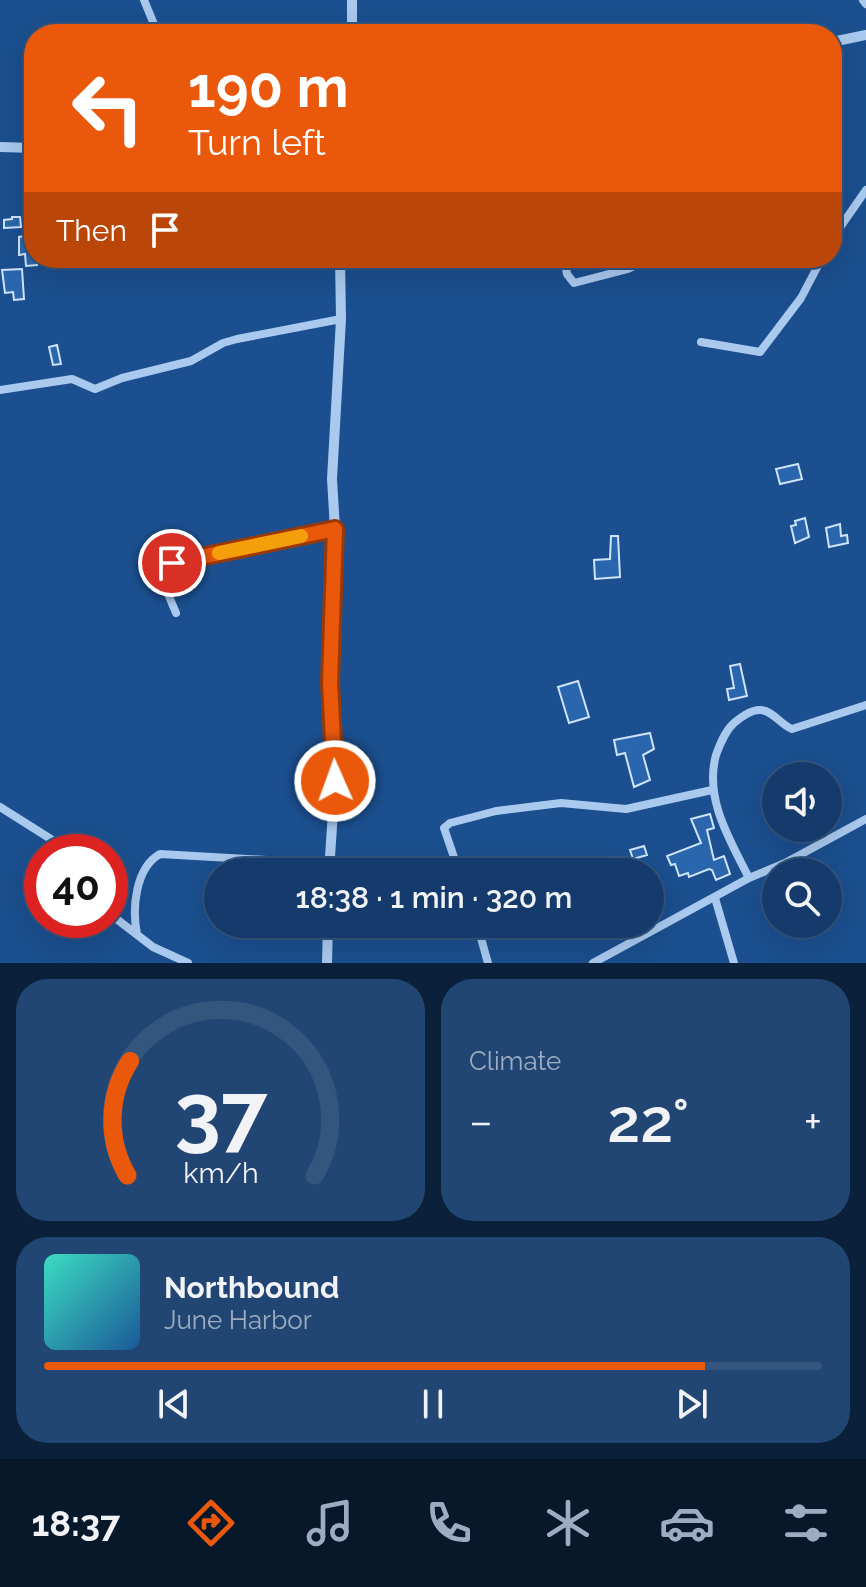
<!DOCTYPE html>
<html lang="en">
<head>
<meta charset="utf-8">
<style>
  body { margin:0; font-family:Raleway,sans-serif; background:#214673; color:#f1f3f6; height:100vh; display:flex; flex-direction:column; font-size:30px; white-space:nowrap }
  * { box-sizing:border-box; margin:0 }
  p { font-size:26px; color:#9dadc1 }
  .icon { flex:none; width:44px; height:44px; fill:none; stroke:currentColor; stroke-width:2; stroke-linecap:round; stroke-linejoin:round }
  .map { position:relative; height:963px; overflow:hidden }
  .side { display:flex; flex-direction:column; gap:16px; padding:16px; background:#0b203b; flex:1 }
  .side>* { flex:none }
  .guide { position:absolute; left:24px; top:24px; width:818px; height:244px; border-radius:32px; box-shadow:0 8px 32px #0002,0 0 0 2px #33557e; background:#ea580c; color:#fff; overflow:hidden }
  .controls { position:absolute; left:762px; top:762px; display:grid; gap:16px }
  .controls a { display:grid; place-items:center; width:80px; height:80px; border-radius:50%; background:#143b6b; box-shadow:0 8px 32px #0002,0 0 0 2px #33557e; font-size:40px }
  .speed { position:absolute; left:24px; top:834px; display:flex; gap:16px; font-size:40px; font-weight:700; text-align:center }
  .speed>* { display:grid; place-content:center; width:104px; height:104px; border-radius:50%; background:#143b6b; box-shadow:0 8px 32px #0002,0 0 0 2px #33557e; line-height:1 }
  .speed .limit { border:12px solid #d22; background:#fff; color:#111 }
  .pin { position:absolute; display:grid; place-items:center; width:68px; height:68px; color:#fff; margin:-34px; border:4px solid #fff; border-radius:50%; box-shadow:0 2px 8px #0007 }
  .me { position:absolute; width:88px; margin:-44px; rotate:358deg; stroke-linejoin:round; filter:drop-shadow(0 0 6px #0008) }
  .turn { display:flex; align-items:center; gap:28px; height:168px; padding:0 32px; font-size:36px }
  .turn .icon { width:104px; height:104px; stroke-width:2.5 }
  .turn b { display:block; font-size:56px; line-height:68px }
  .then { display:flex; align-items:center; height:76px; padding:0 32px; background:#0003; gap:16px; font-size:30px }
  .big { font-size:60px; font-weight:600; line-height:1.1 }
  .side .tile { flex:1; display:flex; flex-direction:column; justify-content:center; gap:12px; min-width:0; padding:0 28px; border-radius:32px; background:#214673 }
  .side .dial { align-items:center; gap:0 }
  .dial svg { height:208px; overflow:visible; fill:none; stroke:#33557e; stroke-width:7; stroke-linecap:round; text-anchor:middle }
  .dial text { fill:#f1f3f6; stroke:none }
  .song { display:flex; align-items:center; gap:24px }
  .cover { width:96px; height:96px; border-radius:12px; background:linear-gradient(135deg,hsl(170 70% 55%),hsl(210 70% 35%)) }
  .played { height:8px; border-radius:4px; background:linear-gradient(90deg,#ea580c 85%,#33557e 85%) }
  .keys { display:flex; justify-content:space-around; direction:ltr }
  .heat { display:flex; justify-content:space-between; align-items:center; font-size:44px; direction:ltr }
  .side .tiles { flex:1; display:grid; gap:16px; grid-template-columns:1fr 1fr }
  .tile:last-child { grid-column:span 2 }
  .trip { position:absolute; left:204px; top:858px; width:460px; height:80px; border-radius:40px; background:#143b6b; box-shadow:0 8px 32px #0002,0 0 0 2px #33557e; font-weight:600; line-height:80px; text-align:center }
  .dock { display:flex; height:128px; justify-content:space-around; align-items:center; background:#08182b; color:#9dadc1 }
  .dock .icon { width:56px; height:56px }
  .dock .selected { color:#ea580c }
  .dock b { font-size:36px; color:#f1f3f6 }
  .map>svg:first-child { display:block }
  .building { fill:#2a66ad; stroke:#cfe3fa; stroke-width:2 }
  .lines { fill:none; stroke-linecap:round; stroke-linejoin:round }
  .minor { stroke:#a9c9ee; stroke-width:8 }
  .tertiary { stroke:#a9c9ee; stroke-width:10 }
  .route-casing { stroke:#983908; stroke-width:20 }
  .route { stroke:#ea580c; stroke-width:14 }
  .slow { stroke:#f59e0b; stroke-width:14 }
</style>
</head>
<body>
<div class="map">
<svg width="866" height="963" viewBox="0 0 866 963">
  <rect width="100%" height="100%" fill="#1b4f8f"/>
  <!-- building -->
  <path class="building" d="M 12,217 L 20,217 L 21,227 L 4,228 L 4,220 L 12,219 Z
    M 34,235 L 34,258 L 37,258 L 37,265 L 26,266 L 25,254 L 19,255 L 19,237 Z
    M 22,269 L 24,299 L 14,300 L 13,292 L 5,293 L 2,270 Z
    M 57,345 L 61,364 L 53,365 L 49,347 Z
    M 798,464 L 802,479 L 780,484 L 776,469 Z
    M 805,518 L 809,537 L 795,543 L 791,526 L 796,525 L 795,521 Z
    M 840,524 L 841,536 L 847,535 L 848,543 L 829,547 L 826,528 Z
    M 611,536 L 618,536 L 620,577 L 595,579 L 594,560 L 610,559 Z
    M 740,664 L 747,696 L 729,700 L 727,689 L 734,688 L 730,666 Z
    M 578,681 L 589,717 L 569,723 L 558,687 Z
    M 650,733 L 654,749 L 643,755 L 650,780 L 634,787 L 625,753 L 617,755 L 614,740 Z
    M 710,814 L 714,828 L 707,830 L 714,860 L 724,856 L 730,874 L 716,880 L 712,870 L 709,869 L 689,877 L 688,873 L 679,876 L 675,864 L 671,865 L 667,856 L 701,843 L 691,819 Z
    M 644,846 L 647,855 L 633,859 L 630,850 Z"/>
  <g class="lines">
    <!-- minor -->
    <path class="minor" d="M 144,0 L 158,34
      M 863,0 L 866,4
      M 832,239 L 866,190
      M 564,258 L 567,274 L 574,283 L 628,269 L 651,258
      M 701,342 L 760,352 L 801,298 L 822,258
      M 0,390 L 72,379 L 95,389 L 122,378 L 191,361 L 223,343 L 237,339 L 341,319
      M 176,613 L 163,582 L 164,570 L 172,563 L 335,529
      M 0,807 L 54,841 L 65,852
      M 459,872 L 444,828 L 450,823 L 496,811 L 561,803 L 626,809 L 712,790
      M 749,878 C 730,840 704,799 716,755 C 720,744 725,731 734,723 C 741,717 752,709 761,710 C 773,711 781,725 792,729 L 866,705
      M 715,898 L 734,963
      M 110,914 L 153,947 L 188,963
      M 477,924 L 488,963
      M 137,934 C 132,909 135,868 160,854 L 284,861 L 330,861
      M 593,963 L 749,878 L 785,863 L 866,819"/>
    <!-- tertiary -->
    <path class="tertiary" d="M 352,34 L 352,0
      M 832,42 L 866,35
      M 0,147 L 34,148
      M 329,872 L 335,781 L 330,682 L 335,529 L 332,479 L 341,319 L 340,258
      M 327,963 L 328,924"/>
  </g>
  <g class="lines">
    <!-- route casing -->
    <g class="route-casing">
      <path id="route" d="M 172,563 L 335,529 L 330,682 L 335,781"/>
    </g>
    <!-- route -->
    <use href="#route" class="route"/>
    <!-- slow -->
    <path class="slow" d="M 219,553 L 301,536"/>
  </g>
</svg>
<div class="controls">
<a><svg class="icon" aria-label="sound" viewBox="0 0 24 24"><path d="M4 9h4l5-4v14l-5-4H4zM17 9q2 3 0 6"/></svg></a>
<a><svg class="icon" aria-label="search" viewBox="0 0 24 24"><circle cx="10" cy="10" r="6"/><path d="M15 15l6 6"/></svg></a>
</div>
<div class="speed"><div class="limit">40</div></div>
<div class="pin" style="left:172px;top:563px;background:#d93025"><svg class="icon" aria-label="arrive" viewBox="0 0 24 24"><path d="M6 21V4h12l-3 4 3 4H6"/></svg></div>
<svg class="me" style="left:335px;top:781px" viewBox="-20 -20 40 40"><circle r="17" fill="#ea580c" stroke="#fff" stroke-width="3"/><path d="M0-11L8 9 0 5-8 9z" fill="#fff"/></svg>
<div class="trip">18:38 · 1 min · 320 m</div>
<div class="guide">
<div class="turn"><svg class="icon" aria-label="left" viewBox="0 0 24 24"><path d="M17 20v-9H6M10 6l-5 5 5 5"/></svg><div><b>190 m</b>Turn left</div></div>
<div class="then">Then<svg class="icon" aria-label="arrive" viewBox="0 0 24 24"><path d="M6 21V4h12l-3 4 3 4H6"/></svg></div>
</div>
</div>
<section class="side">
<div class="tiles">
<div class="tile dial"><svg viewBox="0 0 100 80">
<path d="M14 69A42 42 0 1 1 86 69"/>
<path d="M14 69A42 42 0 0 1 15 25" stroke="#ea580c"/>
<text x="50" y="56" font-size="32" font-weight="700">37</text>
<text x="50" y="72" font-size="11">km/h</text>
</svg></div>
<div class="tile"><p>Climate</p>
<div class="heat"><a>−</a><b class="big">22°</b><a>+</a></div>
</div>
<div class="tile">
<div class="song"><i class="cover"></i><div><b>Northbound</b><p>June Harbor</p></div></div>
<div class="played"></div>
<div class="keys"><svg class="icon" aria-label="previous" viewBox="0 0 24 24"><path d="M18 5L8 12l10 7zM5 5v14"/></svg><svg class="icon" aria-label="pause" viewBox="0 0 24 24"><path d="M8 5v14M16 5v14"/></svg><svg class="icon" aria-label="next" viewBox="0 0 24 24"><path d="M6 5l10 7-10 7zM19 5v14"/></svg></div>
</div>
</div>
</section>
<nav class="dock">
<b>18:37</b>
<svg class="icon selected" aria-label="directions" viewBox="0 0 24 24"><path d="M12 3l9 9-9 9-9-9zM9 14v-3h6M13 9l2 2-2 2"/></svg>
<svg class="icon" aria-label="music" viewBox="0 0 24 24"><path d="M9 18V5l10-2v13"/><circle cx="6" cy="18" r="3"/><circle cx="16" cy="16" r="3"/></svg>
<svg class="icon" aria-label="phone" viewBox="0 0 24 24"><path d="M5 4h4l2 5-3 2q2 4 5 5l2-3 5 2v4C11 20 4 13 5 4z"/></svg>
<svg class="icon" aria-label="climate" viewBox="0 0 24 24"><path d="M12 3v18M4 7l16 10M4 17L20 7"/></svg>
<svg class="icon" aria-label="car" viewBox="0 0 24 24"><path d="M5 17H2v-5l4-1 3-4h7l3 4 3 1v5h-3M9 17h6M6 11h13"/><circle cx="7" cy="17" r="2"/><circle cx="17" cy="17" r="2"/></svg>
<svg class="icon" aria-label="filters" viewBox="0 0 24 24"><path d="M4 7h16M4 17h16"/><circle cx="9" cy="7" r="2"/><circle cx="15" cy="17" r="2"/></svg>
</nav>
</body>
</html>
